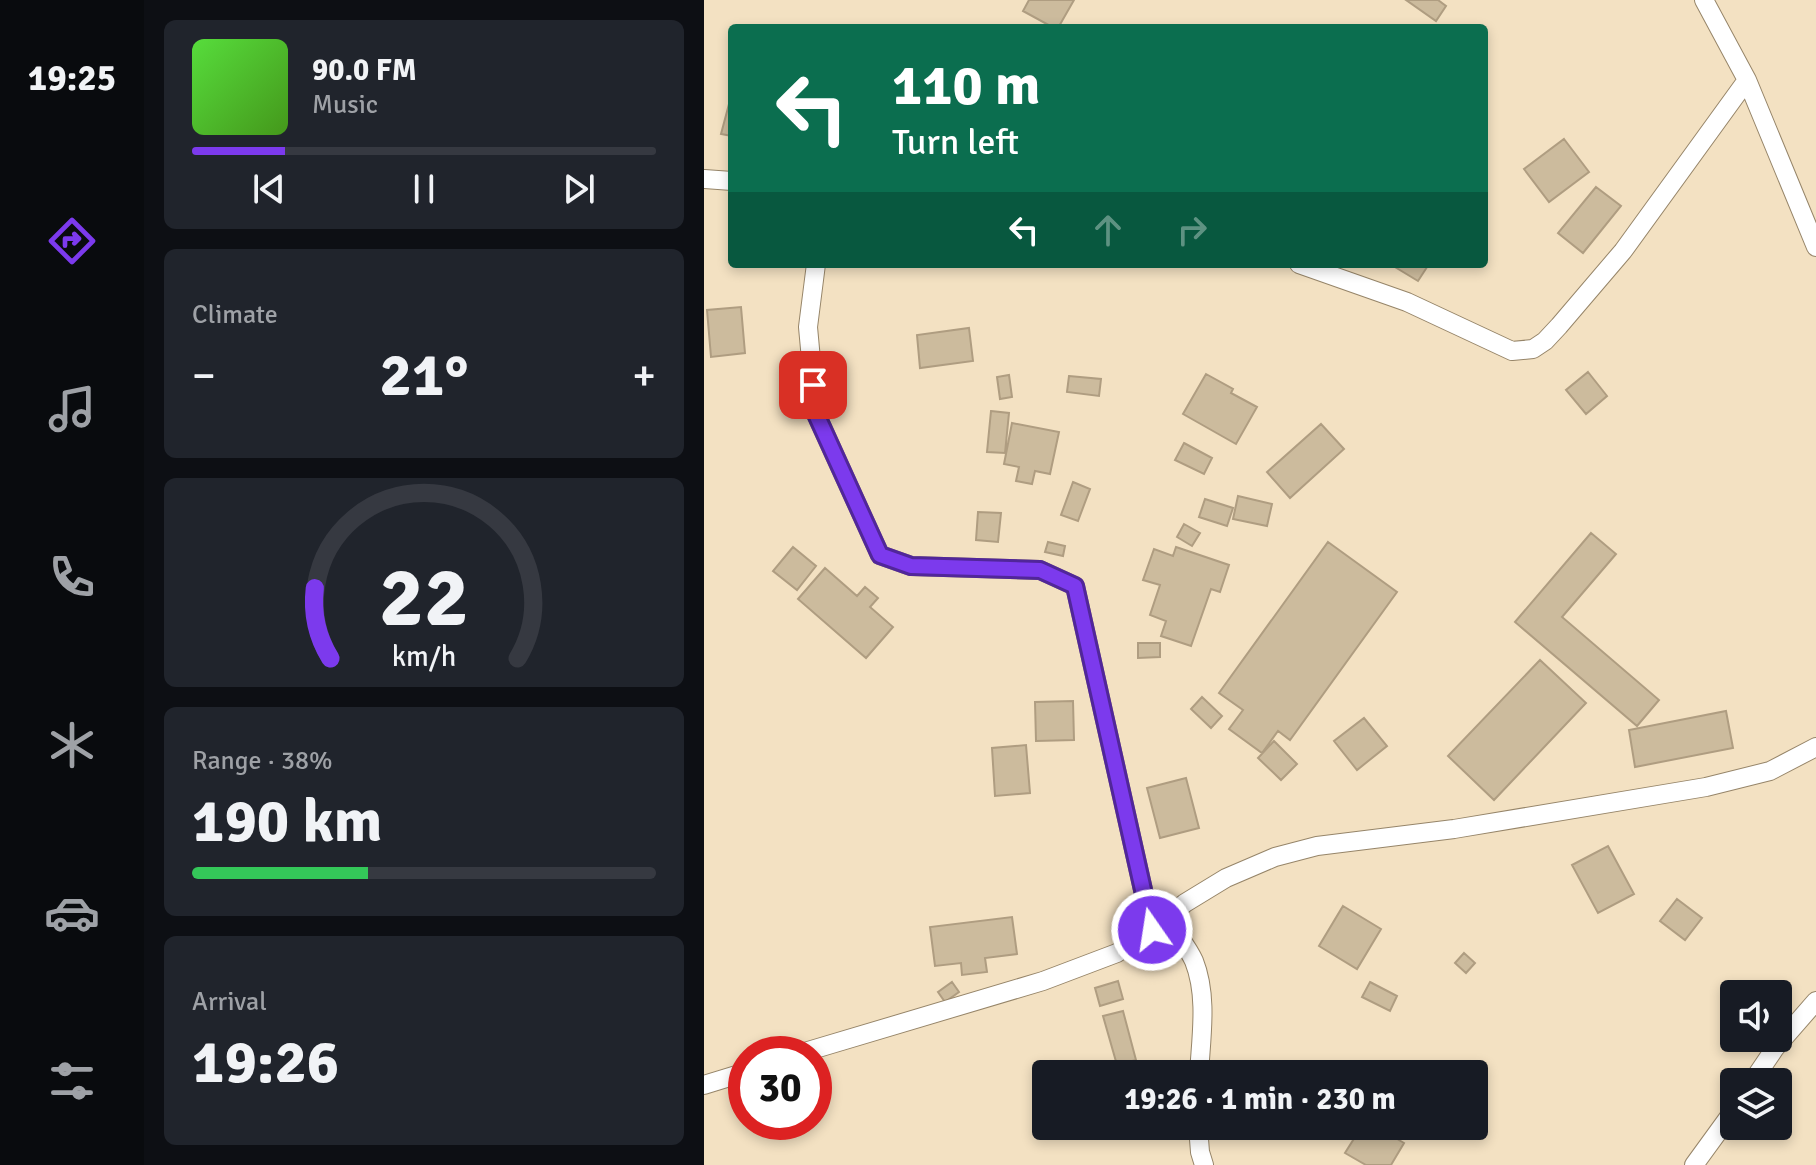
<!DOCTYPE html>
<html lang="en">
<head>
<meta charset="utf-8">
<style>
  body { margin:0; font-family:Signika,sans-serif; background:#20242c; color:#f1f3f6; height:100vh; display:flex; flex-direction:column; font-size:30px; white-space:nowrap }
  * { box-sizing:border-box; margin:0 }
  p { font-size:26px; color:#9ea1a6 }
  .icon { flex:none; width:44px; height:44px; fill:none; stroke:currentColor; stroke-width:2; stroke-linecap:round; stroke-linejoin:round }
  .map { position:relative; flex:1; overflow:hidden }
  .panel { display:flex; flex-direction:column; gap:20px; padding:20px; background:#0d0f14; width:560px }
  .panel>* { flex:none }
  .banner { position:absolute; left:24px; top:24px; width:760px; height:244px; border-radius:8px; box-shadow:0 4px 12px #0003; background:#0b6e4f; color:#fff; overflow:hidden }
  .controls { position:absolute; left:1016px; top:980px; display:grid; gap:16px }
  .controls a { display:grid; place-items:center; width:72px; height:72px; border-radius:8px; background:#171b24; box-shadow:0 4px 12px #0003; font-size:40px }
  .speed { position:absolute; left:24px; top:1036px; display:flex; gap:16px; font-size:40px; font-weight:700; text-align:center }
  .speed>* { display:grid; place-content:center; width:104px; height:104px; border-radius:50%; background:#171b24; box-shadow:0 4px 12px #0003; line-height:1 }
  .speed .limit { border:12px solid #d22; background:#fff; color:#111 }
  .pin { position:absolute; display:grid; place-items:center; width:68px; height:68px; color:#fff; margin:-34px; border-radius:16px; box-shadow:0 4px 12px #0006 }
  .me { position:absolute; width:88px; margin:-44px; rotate:347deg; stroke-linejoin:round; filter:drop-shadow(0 0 6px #0008) }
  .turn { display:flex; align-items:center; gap:28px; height:168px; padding:0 32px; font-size:36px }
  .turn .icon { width:104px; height:104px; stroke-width:2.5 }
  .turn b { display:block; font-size:56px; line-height:68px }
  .lanes { display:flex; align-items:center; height:76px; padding:0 32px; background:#0003; justify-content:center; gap:40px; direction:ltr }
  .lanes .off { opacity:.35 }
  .big { font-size:60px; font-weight:700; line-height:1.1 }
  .panel .card { flex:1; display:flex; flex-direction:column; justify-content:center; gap:12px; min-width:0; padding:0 28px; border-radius:12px; background:#20242c }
  .panel .dial { align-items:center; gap:0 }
  .dial svg { height:208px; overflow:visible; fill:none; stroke:#363941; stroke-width:7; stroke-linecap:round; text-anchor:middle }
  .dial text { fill:#f1f3f6; stroke:none }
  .song { display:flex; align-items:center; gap:24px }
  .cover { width:96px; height:96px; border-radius:12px; background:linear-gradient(135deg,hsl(110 70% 55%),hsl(100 70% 35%)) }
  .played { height:8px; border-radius:4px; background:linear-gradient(90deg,#7c3aed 20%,#363941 20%) }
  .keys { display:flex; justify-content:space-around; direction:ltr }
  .heat { display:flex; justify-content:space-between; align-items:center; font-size:44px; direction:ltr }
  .charge { height:12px; border-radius:6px; background:linear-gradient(90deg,#34c759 38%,#363941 0) }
  .trip { position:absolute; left:328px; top:1060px; width:456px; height:80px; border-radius:8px; background:#171b24; box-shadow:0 4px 12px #0003; font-weight:700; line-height:80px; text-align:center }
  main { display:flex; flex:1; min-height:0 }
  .tab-bar { display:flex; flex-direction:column; width:144px; justify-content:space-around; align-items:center; background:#090b0e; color:#9ea1a6 }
  .tab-bar .icon { width:56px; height:56px }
  .tab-bar .on { color:#7c3aed }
  .tab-bar b { font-size:36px; color:#f1f3f6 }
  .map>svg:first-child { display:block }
  .building { fill:#ccbb9d; stroke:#af9d81; stroke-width:2 }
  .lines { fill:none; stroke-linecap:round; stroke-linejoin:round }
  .minor-casing { stroke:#968569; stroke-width:20 }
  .minor { stroke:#fff; stroke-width:18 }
  .route-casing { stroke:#51269a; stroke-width:20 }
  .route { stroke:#7c3aed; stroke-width:14 }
</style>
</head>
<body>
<main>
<nav class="tab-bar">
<b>19:25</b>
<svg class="icon on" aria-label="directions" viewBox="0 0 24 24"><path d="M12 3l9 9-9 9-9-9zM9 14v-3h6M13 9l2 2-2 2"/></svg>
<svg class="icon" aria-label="music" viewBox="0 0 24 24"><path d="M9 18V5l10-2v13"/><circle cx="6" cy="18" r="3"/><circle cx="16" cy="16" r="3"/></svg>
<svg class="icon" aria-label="phone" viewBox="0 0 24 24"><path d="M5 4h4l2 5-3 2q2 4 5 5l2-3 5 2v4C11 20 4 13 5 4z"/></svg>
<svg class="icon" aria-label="climate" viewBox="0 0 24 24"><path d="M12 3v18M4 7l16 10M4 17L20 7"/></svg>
<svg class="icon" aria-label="car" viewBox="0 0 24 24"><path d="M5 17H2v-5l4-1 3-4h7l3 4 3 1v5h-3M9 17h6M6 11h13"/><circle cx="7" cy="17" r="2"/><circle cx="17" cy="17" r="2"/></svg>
<svg class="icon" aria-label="filters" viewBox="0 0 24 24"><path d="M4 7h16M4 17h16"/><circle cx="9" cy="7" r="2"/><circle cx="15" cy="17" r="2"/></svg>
</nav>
<section class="panel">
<div class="card">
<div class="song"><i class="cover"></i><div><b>90.0 FM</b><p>Music</p></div></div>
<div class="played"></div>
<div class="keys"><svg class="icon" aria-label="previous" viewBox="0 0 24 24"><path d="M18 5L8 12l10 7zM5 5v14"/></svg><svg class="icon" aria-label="pause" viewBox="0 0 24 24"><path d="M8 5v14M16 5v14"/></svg><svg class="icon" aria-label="next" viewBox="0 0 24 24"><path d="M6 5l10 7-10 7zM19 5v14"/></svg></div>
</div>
<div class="card"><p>Climate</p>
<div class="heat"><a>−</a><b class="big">21°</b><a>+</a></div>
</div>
<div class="card dial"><svg viewBox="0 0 100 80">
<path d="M14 69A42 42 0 1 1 86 69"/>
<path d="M14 69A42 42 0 0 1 8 42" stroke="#7c3aed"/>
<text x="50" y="56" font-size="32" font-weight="700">22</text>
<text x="50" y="72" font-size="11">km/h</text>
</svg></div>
<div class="card"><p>Range · 38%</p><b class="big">190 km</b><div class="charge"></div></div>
<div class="card"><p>Arrival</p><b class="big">19:26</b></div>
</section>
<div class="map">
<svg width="1112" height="1165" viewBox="0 0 1112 1165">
  <rect width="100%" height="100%" fill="#f3e1c2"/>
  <!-- building -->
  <path class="building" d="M 325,0 L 370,0 L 354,28 L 350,28 L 319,11 Z
    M 702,0 L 734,0 L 742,6 L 732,21 Z
    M 25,104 L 28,105 L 28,136 L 17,134 Z
    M 860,139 L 885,172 L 845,202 L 820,169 Z
    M 892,187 L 917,206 L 879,253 L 854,233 Z
    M 686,264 L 725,264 L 714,281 Z
    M 37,307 L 41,353 L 7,357 L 3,310 Z
    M 265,328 L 269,361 L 216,368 L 213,335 Z
    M 884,372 L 903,396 L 882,414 L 862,390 Z
    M 502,374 L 529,389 L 527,393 L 553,407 L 532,444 L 479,414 Z
    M 305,375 L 308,397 L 296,399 L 293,377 Z
    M 365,376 L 397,379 L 395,396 L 363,392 Z
    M 287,411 L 305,413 L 301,453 L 283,452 Z
    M 308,423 L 355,432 L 346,474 L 331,471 L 328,484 L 312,481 L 315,467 L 300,464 Z
    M 617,424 L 640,449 L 586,498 L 563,472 Z
    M 480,443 L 508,458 L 500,474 L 471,460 Z
    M 369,482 L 386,489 L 374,521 L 357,515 Z
    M 534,496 L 568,504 L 563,526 L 529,519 Z
    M 501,499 L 529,508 L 523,526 L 495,517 Z
    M 274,512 L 297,513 L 294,542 L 272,540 Z
    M 480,524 L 496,533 L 488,546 L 473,537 Z
    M 887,533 L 912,554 L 858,617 L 955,700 L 933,726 L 811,622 Z
    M 344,542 L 361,546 L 359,556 L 341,552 Z
    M 624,542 L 693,592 L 586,740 L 574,731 L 558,753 L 525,729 L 539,710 L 515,693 Z
    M 89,547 L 112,566 L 93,590 L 69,571 Z
    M 472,547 L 525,565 L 516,592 L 507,589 L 487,646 L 457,636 L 462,621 L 446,615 L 456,585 L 439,580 L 450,549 L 469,556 Z
    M 121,568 L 153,596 L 161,587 L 174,598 L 166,607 L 189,627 L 162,658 L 94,599 Z
    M 434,643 L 456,643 L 456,657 L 434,658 Z
    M 836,660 L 882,703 L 790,800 L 744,756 Z
    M 498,697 L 518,716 L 507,728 L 487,709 Z
    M 369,701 L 370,740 L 332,741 L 331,702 Z
    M 1022,711 L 1029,748 L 931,767 L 925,730 Z
    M 660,718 L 683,746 L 653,770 L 630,741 Z
    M 570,741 L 593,764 L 577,780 L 554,758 Z
    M 322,745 L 326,793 L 291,796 L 288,748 Z
    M 482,778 L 495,828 L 456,838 L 443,788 Z
    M 904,846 L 930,894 L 894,913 L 868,865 Z
    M 973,899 L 998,918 L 981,940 L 956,921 Z
    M 639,906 L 677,929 L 653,969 L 615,946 Z
    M 308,917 L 313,954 L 281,958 L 283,972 L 258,975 L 257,963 L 231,966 L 226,927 Z
    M 760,953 L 771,963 L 762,973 L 751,963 Z
    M 414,981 L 419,999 L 396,1006 L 391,988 Z
    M 248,982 L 255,992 L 241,1002 L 234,992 Z
    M 666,982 L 693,996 L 686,1011 L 658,997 Z
    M 419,1011 L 432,1060 L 413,1065 L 399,1016 Z
    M 658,1126 L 671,1126 L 700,1143 L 687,1165 L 662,1165 L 641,1153 Z"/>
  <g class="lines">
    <!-- minor casing -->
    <g class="minor-casing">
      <path id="minor" d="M 1000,0 L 1043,80 L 1112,247
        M 0,179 L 28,181
        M 112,264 L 104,327 L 112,414 L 176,555 L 207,566 L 336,570 L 371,586 L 448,930
        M 595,264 L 703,302 L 808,351 L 829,349 L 841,341 L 855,326 L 919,251 L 1043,80
        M 461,920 C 472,933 483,946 490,961 C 504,996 497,1038 495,1074
        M 94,1054 L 339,981 L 413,953 L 448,930 L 481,903 L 522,878 L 571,857 L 613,846 L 750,829 L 1002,787 L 1066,771 L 1112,747
        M 1048,1082 L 1071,1048 L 1112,1001
        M 0,1085 L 42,1072
        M 494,1126 L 496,1152 L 500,1165
        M 990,1165 L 1030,1110"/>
    </g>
    <!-- minor -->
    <use href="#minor" class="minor"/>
  </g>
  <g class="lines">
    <!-- route casing -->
    <g class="route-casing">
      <path id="route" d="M 109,385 L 112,414 L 176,555 L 207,566 L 336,570 L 371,586 L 448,930"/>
    </g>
    <!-- route -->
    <use href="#route" class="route"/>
  </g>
</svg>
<div class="controls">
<a><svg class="icon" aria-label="sound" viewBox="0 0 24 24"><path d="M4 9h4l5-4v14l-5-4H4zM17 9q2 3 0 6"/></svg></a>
<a><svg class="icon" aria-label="layers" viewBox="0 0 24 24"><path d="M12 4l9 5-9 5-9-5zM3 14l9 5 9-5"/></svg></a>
</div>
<div class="speed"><div class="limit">30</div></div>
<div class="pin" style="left:109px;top:385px;background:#d93025"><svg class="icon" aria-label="arrive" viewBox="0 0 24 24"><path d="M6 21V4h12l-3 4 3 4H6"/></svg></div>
<svg class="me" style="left:448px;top:930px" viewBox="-20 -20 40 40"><circle r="17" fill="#7c3aed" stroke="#fff" stroke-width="3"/><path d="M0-11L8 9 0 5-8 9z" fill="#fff"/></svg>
<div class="trip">19:26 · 1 min · 230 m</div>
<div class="banner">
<div class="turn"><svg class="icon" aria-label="left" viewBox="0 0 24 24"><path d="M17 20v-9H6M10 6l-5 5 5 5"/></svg><div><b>110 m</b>Turn left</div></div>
<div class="lanes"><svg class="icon" aria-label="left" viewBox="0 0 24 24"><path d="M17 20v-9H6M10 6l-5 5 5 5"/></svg><svg class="icon off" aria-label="ahead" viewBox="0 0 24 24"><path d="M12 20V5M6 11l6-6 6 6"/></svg><svg class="icon off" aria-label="right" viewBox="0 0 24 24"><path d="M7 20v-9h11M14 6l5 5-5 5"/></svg></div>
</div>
</div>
</main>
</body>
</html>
